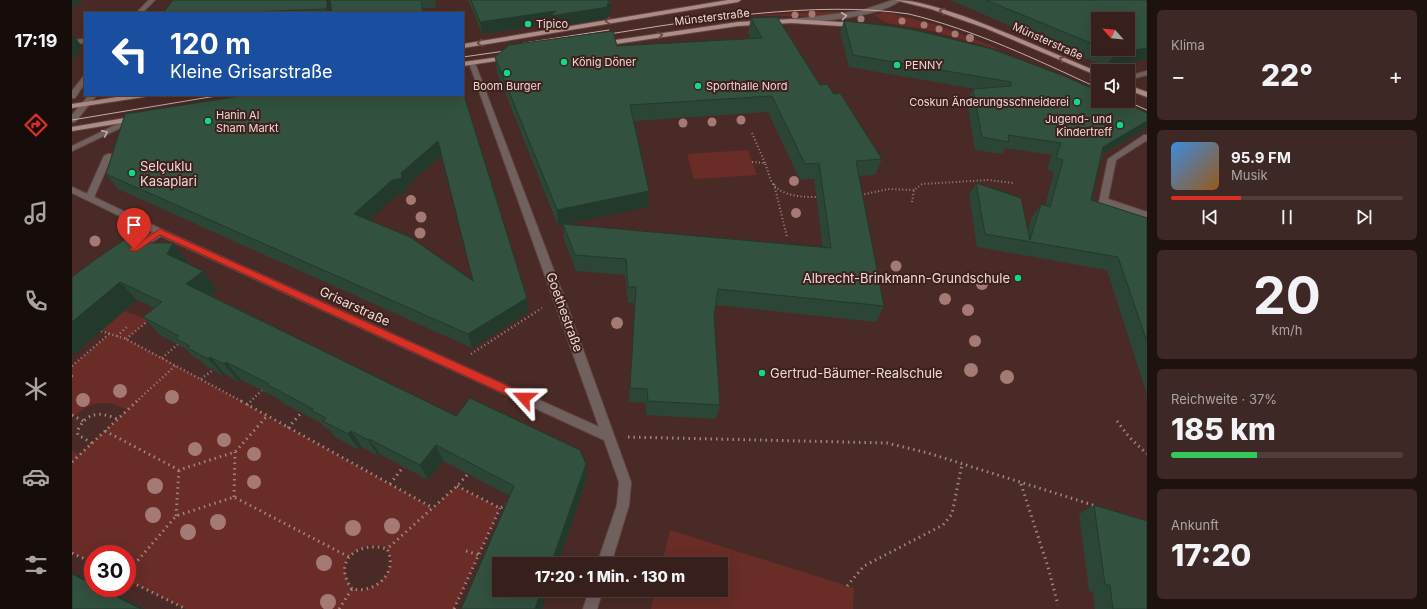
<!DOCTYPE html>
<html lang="de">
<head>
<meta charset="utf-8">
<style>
  body { margin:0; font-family:Inter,sans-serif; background:#3e2825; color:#f1f3f6; height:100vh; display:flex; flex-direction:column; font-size:15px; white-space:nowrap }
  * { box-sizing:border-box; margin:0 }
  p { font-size:13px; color:#aaa3a3 }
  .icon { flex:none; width:22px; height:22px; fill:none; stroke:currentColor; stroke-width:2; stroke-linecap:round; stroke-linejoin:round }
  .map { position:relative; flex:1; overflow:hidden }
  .panel { display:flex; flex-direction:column; gap:10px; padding:10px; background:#1e120f; width:280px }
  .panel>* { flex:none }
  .hud { position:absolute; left:12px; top:12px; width:380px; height:84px; border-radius:0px; box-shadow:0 4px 16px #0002,0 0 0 1px #513e3b; background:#1a4fa0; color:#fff; overflow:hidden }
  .needle { width:26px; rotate:297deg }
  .buttons { position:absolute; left:1019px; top:12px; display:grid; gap:8px }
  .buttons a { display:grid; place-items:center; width:44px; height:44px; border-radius:0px; background:#37201c; box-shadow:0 4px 16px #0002,0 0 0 1px #513e3b; font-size:20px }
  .speed { position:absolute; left:12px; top:545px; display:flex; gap:8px; font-size:20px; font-weight:700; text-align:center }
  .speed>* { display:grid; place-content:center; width:52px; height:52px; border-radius:50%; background:#37201c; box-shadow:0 4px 16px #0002,0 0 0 1px #513e3b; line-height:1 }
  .speed .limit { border:6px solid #d22; background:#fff; color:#111 }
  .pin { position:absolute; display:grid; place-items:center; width:34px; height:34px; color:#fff; margin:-41px -17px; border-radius:50% 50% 50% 0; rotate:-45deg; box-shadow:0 0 4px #0007 }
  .pin .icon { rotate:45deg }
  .me { position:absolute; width:44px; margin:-22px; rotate:294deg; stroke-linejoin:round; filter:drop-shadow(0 0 3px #0008) }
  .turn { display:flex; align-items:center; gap:14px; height:84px; padding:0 20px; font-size:18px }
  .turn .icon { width:52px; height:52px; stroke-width:2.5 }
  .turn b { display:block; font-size:28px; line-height:34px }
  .big { font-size:30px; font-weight:800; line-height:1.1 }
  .panel .card { flex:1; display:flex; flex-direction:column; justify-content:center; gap:6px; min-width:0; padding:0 14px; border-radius:6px; background:#3e2825 }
  .panel .dial { align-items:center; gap:0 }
  .dial b { font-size:52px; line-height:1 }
  .song { display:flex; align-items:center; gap:12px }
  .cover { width:48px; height:48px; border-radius:6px; background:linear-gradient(135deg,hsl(210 70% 55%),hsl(30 70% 35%)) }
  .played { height:4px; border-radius:2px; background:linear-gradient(90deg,#d93025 30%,#513e3b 30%) }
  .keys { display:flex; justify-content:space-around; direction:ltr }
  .heat { display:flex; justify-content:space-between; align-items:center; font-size:22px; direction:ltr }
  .charge { height:6px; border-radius:3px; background:linear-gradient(90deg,#34c759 37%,#513e3b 0) }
  .trip { position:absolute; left:420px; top:557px; width:236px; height:40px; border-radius:0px; background:#37201c; box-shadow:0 4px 16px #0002,0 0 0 1px #513e3b; font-weight:800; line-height:40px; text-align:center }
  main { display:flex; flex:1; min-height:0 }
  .tab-bar { display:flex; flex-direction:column; width:72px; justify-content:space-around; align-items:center; background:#160d0b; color:#aaa3a3 }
  .tab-bar .icon { width:28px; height:28px }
  .tab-bar .on { color:#d93025 }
  .tab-bar b { font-size:18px; color:#f1f3f6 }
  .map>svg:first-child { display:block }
  .green { fill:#692c27; fill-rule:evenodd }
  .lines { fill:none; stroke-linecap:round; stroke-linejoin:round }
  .service-casing { stroke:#634642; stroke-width:2 }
  .minor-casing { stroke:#634642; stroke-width:2 }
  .primary-casing { stroke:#634642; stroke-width:2 }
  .path-far2 { stroke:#9e8581; stroke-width:2; stroke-dasharray:1 2.5; stroke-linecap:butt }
  .path-far1 { stroke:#9e8581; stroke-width:2.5; stroke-dasharray:1 3; stroke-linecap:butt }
  .path { stroke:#9e8581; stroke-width:3; stroke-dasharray:1.5 4; stroke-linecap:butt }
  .service { fill:#71615e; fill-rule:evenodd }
  .minor { fill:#71615e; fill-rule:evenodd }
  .primary { fill:#ad8c87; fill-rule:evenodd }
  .tram { stroke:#c5adaa; stroke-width:1 }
  .tree { fill:#a57974 }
  .wall { fill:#2b4636; fill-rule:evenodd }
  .shaded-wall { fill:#23392c }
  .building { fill:#32513f; stroke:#23392c; fill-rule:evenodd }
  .oneway { stroke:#654641 }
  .oneway2 { stroke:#c2aeab }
  .route { fill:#d93025; stroke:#8d1f18 }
  .poi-dot { fill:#10d98a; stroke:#3e201c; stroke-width:1.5 }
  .labels { text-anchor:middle; stroke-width:4; stroke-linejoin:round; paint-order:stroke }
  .far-street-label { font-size:11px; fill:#edd8d5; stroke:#3e201c }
  .far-poi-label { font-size:11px; fill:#edd8d5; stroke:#3e201c; text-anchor:start }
  .poi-label { font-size:13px; fill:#edd8d5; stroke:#3e201c; text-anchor:start }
  .street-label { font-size:13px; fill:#edd8d5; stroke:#3e201c }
</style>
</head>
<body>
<main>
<nav class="tab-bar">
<b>17:19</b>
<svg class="icon on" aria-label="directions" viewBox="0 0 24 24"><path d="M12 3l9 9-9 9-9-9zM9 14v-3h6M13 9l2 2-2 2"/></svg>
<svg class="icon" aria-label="music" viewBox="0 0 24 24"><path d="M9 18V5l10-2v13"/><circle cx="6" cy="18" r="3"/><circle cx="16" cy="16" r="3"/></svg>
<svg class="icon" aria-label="phone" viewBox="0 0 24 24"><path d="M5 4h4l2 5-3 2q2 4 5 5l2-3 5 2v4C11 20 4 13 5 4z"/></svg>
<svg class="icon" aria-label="climate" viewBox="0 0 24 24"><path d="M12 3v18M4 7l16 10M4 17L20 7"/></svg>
<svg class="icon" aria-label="car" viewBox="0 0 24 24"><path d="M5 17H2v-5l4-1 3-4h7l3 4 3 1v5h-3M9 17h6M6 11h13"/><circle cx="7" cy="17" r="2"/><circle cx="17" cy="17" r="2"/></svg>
<svg class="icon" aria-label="filters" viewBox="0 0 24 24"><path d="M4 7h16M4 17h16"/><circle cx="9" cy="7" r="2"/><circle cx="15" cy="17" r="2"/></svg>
</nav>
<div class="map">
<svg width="1075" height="609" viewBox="0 0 1075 609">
  <rect width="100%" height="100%" fill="#492a26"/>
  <!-- green -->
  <path class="green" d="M 745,12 L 775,12 L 741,16 L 684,16 Z
    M 813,12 L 862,24 L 926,48 L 924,49 L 856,30 L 815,23 L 802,15 Z
    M 676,150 L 685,175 L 622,179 L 615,154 Z
    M 40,306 L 77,320 L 55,339 L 104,365 L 361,508 L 385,486 L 428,508 L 382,609 L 114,609 L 55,580 L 55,554 L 21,554 L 21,563 L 0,553 L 0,451 L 7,455 L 55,410 C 36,398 16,402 0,418 L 0,366 L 37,334 L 29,331 L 48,315 ZM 297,545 L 309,546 L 315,549 C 316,551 318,555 319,557 C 321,572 306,587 293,590 C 289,591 284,590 280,589 C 267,566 272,554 297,545 Z
    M 598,530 L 782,588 L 781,609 L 579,609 L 583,590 L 649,590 L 649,564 L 590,564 Z"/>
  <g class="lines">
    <!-- service casing -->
    <g class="service-casing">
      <path id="service" d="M 13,39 L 13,43 L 0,44 L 0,40 Z
        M 1072,135 L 1075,135 L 1075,140 L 1044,160 L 1036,199 L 1075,212 L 1075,218 L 1035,205 L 1032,214 L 1026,214 L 1025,212 L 1036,159 Z"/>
    </g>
    <!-- minor casing -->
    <g class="minor-casing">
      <path id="minor" d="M 77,0 L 83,0 L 70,13 L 64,13 Z
        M 821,0 L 829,0 C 808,17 750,21 723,23 L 720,21 L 723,19 L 788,11 Z
        M 398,62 L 403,63 L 492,297 L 559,482 L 557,505 L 539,564 L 525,564 L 545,505 L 547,482 L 532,440 L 89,236 L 64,252 L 58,252 L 56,250 L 58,248 L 81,232 L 0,193 L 0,187 L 15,194 L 32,156 L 36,154 L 39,154 L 40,156 L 22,197 L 91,230 L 527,427 L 397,63 Z
        M 1075,71 L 1075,75 L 1056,80 L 1056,76 Z
        M 13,76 L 13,83 L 3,98 L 0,98 L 0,91 L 11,77 Z
        M 17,95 L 25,95 L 3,122 L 0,122 L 0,115 Z
        M 58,118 L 64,118 L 65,120 L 0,151 L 0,146 Z
        M 517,590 L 531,590 L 525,609 L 511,609 Z"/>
    </g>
    <!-- primary casing -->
    <g class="primary-casing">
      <path id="primary" d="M 656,0 L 669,0 L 666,2 L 391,48 L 391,44 Z
        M 823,0 C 846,0 869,9 891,16 C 937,33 981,53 1026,72 L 1026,76 L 913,28 L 859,9 Z
        M 719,19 L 785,23 L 788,25 L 785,27 L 719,23 L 666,26 L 530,46 L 527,44 L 530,42 L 666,22 Z
        M 435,56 L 438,58 L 437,59 L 391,66 L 391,62 Z
        M 1056,85 L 1075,92 L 1075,97 L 1056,90 Z
        M 58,95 L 76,95 L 72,97 L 0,108 L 0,104 Z
        M 65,116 L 69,118 L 68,120 L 0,131 L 0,127 Z"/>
    </g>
    <!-- path-far2 -->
    <path class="path-far2" d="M 680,133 L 693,163
      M 680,162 L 693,163 C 696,170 697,178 701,184 C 711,197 732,197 746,197
      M 702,184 L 715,237
      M 789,195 L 816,189 L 842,190
      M 840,202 L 842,190 L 850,184 L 917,180 L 941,183"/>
    <!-- path-far1 -->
    <path class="path-far1" d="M 29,331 L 54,339 L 171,402
      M 45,336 L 56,326
      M 54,339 L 77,320
      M 399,354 L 470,308
      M 90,358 L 106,344
      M 0,366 L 37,334
      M 0,376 L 3,377
      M 129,379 L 141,370
      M 64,402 L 104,365
      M 178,402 L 190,390"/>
    <!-- path -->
    <path class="path" d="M 169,401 L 361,508
      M 175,405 L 179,401
      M 0,415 L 11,421
      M 1045,421 L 1057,437 L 1075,454
      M 216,428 L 230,412
      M 33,431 L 107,470 L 163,452 L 195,416
      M 556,437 L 815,443 L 856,453 L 1024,506
      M 20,443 L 6,435 L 5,432 C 14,412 27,411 45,419
      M 0,462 L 65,401
      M 318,484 L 332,466
      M 949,484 L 976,567 L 986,605
      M 385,486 L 428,508 L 436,504
      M 162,497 L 163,452
      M 104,516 L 107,470
      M 394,551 L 407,555
      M 0,553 L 21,563
      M 55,573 L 104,516 L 162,497 L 277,557
      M 55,580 L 114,609
      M 775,586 L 792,566 L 871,525 L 880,514 L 890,464
      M 280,589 C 259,561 287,540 315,549
      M 267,609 L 280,589 C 304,594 327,572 315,549 L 385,486 L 396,474
      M 382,609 L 428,508"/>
    <!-- service -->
    <use href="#service" class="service"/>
    <!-- minor -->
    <use href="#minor" class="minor"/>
    <!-- primary -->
    <use href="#primary" class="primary"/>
    <!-- tram -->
    <path class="tram" d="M 531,35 C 625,20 744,0 837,14 C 903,30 965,60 1026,88
      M 452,43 L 537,30
      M 391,57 L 440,50
      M 1054,101 L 1075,110
      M 0,120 L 150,95"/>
  </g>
  <!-- trees -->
  <g class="tree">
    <circle cx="740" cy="14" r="3.5"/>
    <circle cx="723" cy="15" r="3.5"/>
    <circle cx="789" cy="19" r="3.5"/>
    <circle cx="830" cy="21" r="3.5"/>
    <circle cx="852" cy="25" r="3.5"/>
    <circle cx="867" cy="29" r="3.5"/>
    <circle cx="883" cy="34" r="3.5"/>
    <circle cx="898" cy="38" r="4"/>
    <circle cx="669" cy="120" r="4.5"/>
    <circle cx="640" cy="122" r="4.5"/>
    <circle cx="611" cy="123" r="4.5"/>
    <circle cx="722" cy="181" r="5"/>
    <circle cx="339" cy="200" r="5"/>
    <circle cx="724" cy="213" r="5"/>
    <circle cx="349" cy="217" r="5.5"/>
    <circle cx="348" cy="233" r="5.5"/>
    <circle cx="23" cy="241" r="5.5"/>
    <circle cx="824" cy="266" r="5.5"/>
    <circle cx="910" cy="284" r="6"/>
    <circle cx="873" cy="299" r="6"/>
    <circle cx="896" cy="310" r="6"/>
    <circle cx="545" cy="323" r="6"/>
    <circle cx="903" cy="341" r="6"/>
    <circle cx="899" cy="370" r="7"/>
    <circle cx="935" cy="377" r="7"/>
    <circle cx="48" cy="391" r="7"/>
    <circle cx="100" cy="397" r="7"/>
    <circle cx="11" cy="400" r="7"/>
    <circle cx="152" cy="440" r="7"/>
    <circle cx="123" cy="449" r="7"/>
    <circle cx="182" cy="454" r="7"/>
    <circle cx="182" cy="482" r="7"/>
    <circle cx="83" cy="486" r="8"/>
    <circle cx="81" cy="515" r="8"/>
    <circle cx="146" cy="522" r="8"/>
    <circle cx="320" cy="526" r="8"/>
    <circle cx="281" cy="528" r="8"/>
    <circle cx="116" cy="532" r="8"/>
    <circle cx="252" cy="563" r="8"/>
    <circle cx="256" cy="602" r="8"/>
  </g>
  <!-- wall -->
  <path class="wall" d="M 258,0 L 257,13 L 91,13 Z
    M 258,0 L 363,0 L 364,8 L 351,8 L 352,13 L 260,13 Z
    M 396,0 L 535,0 L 539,15 L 536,15 L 536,18 L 479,28 L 478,24 L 410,34 Z
    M 878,0 L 1075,0 L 1075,59 L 1034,67 ZM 1026,19 L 1056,49 L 1026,49 Z
    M 679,18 L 748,85 L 762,94 L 810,159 L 803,175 L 787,176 L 812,306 L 804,322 L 644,305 L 642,316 L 648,405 L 644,419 L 574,415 L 574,403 L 557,402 L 563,303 L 556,303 L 553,275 L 504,271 L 492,240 L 491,225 L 486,226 L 425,72 L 423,57 L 679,39 L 676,32 ZM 696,112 L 728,180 L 742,179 L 751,248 L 495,224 L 576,207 L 577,191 L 562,121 Z
    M 772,21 L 1073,129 L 1030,155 L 1019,200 L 1075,218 L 1075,395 L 1035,270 L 905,247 L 897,195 L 904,183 L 956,230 L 960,217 L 969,204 L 973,206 L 982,172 L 975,170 L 980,155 L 933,148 L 930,154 L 903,150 L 895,101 L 901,89 L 903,89 L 777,67 L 768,32 Z
    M 391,95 L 457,312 L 400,348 L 46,189 L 34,174 ZM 369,155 L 401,281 L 297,220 L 325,195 L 335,193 L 334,188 Z
    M 72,243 L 101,243 L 115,261 L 114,263 L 131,271 L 145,289 L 138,295 L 384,416 L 514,464 L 515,479 L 486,564 L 427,564 L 476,590 L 470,609 L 389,609 L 438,496 L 371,461 L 356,480 L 308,454 L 306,456 L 290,447 L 287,450 L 263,437 L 258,430 L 252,427 L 249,423 L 209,402 L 207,399 L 169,380 L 167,382 L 153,374 L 152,376 L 132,365 L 128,360 L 120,356 L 114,349 L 88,335 L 71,317 L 83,308 L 65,300 L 0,356 Z
    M 1022,505 L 1075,609 L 1023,609 L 1021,593 L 1017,591 L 1007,514 Z"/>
  <!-- shaded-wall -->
  <path class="shaded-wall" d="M 0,0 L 10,0 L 0,10 Z
    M 255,0 L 258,0 L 257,13 L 256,13 L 255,9 Z
    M 539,3 L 539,15 L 536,15 L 536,18 L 479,28 L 478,24 L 410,34 L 408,22 Z
    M 2,35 L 10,47 L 0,62 L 0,37 Z
    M 1075,48 L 1075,59 L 1034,67 L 1043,53 Z
    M 1075,121 L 1075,126 L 1073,129 L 1022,159 L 1031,147 Z
    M 366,141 L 370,155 L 334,188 L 335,193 L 325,195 L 288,229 L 282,214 Z
    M 577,191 L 576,207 L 486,226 L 485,210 Z
    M 101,243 L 115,261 L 110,272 L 95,254 Z
    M 131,271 L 145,289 L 129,302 L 114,284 Z
    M 48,282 L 65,300 L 0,356 L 0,322 Z
    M 455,298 L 457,312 L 400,348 L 396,334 Z
    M 138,357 L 153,374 L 152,376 L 136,359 Z
    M 154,362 L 169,380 L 167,382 L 152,364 Z
    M 279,431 L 290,447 L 287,450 L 276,434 Z
    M 297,439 L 308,454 L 306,456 L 296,440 Z
    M 364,445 L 371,461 L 356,480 L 348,465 Z
    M 514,464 L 515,479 L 486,564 L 479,564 Z
    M 0,572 L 21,583 L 21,585 L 0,574 Z
    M 27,588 L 31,588 L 73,609 L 69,609 Z
    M 469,590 L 476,590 L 470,609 L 463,609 Z"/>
  <!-- building -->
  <path class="building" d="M 101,0 L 255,0 L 255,9 L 148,13 L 91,13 Z
    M 258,0 L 349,0 L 351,13 L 260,13 Z
    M 399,0 L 535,0 L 539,3 L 535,4 L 536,7 L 478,16 L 484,11 L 408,22 Z
    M 914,0 L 1075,0 L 1075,48 L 1043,53 L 1032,49 L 1056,49 L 1056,19 L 1026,19 L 1026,46 Z
    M 705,17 L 748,85 L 755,84 L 762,94 L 768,93 L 810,159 L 784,161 L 812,306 L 646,289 L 642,316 L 648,405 L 576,401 L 575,389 L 558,388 L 564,287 L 556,287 L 554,259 L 503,255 L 491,224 L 759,248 L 747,163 L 733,164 L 700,96 L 558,105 L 577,191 L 485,210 L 423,57 L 437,45 L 541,31 L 545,46 L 690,38 L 679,18 Z
    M 772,21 L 819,26 L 847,31 L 920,49 L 992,76 L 1026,91 L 1026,101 L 1048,101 L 1075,113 L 1075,121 L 1031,147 L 1019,200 L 1075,218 L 1075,342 L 1046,257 L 913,234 L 904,183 L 949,198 L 958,240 L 969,204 L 978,207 L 991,160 L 984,158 L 989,143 L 936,135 L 937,142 L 910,137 L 901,89 L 939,86 L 939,82 L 781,55 Z
    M 391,92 L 455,298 L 396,334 L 34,174 L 53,114 L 175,95 L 391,95 ZM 366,141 L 401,281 L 338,237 L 282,214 L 320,180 L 330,178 L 329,173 Z
    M 58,236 L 72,243 L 101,243 L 95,254 L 131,271 L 114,284 L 384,416 L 398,398 L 508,450 L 514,464 L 479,564 L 427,564 L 427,590 L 469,590 L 463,609 L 389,609 L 442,486 L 364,445 L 348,465 L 297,439 L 296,440 L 279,431 L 276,434 L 251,421 L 254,418 L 239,410 L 241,409 L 196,385 L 197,384 L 154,362 L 152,364 L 138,357 L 136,359 L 116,348 L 118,346 L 104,339 L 107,336 L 71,317 L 90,302 L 48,282 L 0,322 L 0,277 L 24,259 Z
    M 1022,505 L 1075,521 L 1075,609 L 1041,609 L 1038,585 L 1033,584 Z
    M 0,574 L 21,585 L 21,588 L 27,588 L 69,609 L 0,609 Z"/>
  <!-- one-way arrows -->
  <defs><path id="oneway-chevron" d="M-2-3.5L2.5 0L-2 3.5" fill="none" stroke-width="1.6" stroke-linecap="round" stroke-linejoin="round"/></defs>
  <g class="oneway">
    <use href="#oneway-chevron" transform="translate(870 11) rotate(-163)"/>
    <use href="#oneway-chevron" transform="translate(536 21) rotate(171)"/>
    <use href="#oneway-chevron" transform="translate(588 35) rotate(-9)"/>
    <use href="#oneway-chevron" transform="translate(408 43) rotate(171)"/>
    <use href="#oneway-chevron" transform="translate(990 59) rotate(-156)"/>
  </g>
  <g class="oneway2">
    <use href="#oneway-chevron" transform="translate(772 16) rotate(-7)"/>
    <use href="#oneway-chevron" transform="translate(33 133) rotate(-25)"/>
  </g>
  <!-- route -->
  <path class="route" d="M 88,229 L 456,395 L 457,398 L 456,401 L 452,402 L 448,401 L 88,235 L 65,251 L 59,251 L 58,249 L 59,247 Z"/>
  <!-- markers -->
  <g class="poi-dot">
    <circle cx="456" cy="24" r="4"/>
    <circle cx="492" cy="62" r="4"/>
    <circle cx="825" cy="65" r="4"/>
    <circle cx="435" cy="73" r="4"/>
    <circle cx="626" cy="86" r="4"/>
    <circle cx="1005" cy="102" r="4"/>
    <circle cx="136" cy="121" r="4"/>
    <circle cx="1048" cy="125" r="4"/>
    <circle cx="60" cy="173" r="4"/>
    <circle cx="946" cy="278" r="4"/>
    <circle cx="690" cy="373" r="4"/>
  </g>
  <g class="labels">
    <!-- far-street labels -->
    <g class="far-street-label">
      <text transform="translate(640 17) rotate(-7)" y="4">Münsterstraße</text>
      <text transform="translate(976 41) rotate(24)" y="4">Münsterstraße</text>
    </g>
    <!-- far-poi labels -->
    <g class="far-poi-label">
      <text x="464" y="28">Tipico</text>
      <text x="500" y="66">König Döner</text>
      <text x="833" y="69">PENNY</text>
      <text x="435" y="90" text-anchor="middle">Boom Burger</text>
      <text x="634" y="90">Sporthalle Nord</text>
      <text x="997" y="106" text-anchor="end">Coskun Änderungsschneiderei</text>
      <text x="144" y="119">Hanin Al<tspan x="144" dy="13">Sham Markt</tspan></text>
      <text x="1040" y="123" text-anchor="end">Jugend- und<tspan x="1040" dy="13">Kindertreff</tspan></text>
    </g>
    <!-- poi labels -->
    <g class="poi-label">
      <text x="68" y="171">Selçuklu<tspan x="68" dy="15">Kasaplari</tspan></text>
      <text x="938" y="283" text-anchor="end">Albrecht-Brinkmann-Grundschule</text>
      <text x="698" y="378">Gertrud-Bäumer-Realschule</text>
    </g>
    <!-- street labels -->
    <g class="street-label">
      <text transform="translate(283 306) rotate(25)" y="5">Grisarstraße</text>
      <text transform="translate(493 312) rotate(70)" y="5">Goethestraße</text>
    </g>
  </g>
</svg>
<div class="buttons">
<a><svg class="needle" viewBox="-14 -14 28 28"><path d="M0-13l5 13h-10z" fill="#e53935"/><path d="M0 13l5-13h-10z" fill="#aaa3a3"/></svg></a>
<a><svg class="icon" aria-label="sound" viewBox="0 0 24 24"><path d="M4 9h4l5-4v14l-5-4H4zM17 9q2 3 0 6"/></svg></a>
</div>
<div class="speed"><div class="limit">30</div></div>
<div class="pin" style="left:62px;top:249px;background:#d93025"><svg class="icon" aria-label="arrive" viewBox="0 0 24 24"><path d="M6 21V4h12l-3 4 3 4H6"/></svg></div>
<svg class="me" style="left:452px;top:398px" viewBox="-20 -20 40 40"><path d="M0-17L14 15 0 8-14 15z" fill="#d93025" stroke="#fff" stroke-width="4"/></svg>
<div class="trip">17:20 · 1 Min. · 130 m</div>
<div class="hud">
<div class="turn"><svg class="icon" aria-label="left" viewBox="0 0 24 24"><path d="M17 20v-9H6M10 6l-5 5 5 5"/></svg><div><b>120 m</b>Kleine Grisarstraße</div></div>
</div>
</div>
<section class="panel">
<div class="card"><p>Klima</p>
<div class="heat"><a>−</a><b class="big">22°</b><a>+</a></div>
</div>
<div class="card">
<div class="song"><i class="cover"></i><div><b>95.9 FM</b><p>Musik</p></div></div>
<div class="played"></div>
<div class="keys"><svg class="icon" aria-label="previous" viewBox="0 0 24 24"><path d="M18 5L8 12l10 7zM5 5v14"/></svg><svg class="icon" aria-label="pause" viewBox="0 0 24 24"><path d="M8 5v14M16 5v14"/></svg><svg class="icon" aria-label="next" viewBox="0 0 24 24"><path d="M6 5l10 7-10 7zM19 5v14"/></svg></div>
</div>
<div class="card dial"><b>20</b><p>km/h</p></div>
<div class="card"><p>Reichweite · 37%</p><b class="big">185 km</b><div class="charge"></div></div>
<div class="card"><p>Ankunft</p><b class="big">17:20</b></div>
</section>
</main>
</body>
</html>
